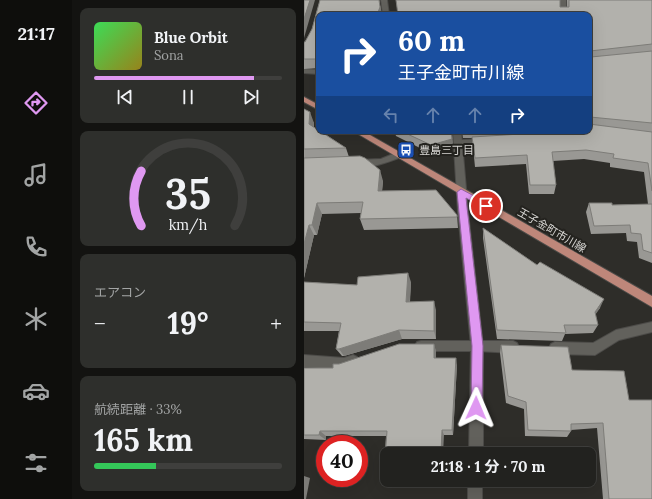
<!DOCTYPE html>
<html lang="ja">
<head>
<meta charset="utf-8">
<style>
  body { margin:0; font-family:Lora,"Noto Sans JP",serif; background:#2e2f2c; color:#f1f3f6; height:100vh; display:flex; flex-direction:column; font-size:15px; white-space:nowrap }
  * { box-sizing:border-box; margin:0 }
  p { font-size:13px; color:#a2a4a4 }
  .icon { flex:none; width:22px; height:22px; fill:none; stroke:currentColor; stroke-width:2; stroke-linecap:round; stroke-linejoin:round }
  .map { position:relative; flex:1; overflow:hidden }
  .details { display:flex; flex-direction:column; gap:8px; padding:8px; background:#131311; width:232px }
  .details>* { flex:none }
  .guide { position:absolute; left:12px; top:12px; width:276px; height:122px; border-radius:8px; box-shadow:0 4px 16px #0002,0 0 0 1px #3f3f3d; background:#1a4fa0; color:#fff; overflow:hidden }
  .speed { position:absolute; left:12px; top:435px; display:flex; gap:8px; font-size:20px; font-weight:700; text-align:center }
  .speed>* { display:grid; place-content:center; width:52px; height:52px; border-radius:50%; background:#22221f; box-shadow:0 4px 16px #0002,0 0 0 1px #3f3f3d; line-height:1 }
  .speed .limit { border:6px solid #d22; background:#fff; color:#111 }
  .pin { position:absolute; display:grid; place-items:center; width:34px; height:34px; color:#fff; margin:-17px; border:2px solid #fff; border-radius:50%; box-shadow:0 1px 4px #0007 }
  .me { position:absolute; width:44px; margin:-22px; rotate:1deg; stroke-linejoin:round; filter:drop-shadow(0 0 3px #0008) }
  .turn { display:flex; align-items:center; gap:14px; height:84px; padding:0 16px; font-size:18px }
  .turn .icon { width:52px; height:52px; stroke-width:2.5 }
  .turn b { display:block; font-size:28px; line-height:34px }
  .lanes { display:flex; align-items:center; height:38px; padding:0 16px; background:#0003; justify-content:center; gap:20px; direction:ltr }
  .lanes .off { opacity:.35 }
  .big { font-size:30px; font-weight:700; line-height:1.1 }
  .details .card { flex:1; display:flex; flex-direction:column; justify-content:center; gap:6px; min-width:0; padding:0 14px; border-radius:8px; background:#2e2f2c }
  .details .dial { align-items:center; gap:0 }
  .dial svg { height:104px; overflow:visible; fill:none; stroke:#3f3f3d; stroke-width:7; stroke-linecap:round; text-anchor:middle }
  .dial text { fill:#f1f3f6; stroke:none }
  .song { display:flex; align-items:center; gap:12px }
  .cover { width:48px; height:48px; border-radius:6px; background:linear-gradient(135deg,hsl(130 70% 55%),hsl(50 70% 35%)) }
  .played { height:4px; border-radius:2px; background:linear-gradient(90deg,#df98f1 85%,#3f3f3d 85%) }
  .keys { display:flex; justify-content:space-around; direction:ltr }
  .heat { display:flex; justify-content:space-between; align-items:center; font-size:22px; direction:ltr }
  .charge { height:6px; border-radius:3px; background:linear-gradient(90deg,#34c759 33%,#3f3f3d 0) }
  .trip { position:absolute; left:76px; top:447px; width:216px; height:40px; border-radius:8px; background:#22221f; box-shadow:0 4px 16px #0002,0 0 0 1px #3f3f3d; font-weight:700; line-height:40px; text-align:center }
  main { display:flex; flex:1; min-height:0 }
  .tabs { display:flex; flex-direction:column; width:72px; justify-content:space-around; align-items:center; background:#0e0e0c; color:#a2a4a4 }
  .tabs .icon { width:28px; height:28px }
  .tabs .on { color:#df98f1 }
  .tabs b { font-size:18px; color:#f1f3f6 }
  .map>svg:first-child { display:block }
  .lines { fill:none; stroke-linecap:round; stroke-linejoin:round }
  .lane-casing { stroke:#4c4b48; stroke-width:2 }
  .street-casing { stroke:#4c4b48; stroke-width:2 }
  .secondary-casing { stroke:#4c4b48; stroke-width:2 }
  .primary-casing { stroke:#4c4b48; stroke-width:2 }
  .lane { fill:#62615c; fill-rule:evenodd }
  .street { fill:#62615c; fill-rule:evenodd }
  .secondary { fill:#62615c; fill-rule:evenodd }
  .primary { fill:#be877a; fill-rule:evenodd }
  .wall { fill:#999894 }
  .shaded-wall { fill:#7d7c78 }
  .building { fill:#b2b1ac; stroke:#7d7c78 }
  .route { fill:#df98f1; stroke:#91639d }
  .labels { text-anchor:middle; stroke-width:4; stroke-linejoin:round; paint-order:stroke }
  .poi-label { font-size:11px; fill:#d8d7d4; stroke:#24231f; text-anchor:start }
  .street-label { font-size:11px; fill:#d8d7d4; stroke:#24231f }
</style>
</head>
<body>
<main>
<nav class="tabs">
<b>21:17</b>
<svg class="icon on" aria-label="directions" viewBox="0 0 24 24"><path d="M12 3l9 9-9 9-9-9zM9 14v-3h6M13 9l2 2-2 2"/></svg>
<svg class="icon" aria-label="music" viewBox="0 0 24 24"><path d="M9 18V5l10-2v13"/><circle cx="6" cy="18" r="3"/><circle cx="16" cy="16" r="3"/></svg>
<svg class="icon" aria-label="phone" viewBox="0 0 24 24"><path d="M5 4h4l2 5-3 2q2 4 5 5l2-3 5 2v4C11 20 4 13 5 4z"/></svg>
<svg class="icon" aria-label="climate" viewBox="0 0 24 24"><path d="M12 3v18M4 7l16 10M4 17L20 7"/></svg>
<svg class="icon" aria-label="car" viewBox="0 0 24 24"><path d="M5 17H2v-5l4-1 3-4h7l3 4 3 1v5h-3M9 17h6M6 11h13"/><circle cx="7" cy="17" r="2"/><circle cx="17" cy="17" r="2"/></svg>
<svg class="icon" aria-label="filters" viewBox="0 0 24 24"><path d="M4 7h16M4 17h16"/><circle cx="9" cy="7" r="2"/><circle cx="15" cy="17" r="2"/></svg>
</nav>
<section class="details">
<div class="card">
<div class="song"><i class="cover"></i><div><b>Blue Orbit</b><p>Sona</p></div></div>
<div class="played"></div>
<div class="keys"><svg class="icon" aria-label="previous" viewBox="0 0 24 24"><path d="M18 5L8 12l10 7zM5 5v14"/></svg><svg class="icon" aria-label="pause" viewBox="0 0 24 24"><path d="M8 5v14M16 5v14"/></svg><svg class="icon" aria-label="next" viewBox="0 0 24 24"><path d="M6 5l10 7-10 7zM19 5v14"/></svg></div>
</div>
<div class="card dial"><svg viewBox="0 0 100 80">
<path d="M14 69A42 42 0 1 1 86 69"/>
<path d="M14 69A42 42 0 0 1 14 27" stroke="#df98f1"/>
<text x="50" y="56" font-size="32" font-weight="700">35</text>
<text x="50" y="72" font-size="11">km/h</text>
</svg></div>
<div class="card"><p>エアコン</p>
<div class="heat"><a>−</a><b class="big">19°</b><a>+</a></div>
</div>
<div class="card"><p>航続距離 · 33%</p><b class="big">165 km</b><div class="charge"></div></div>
</section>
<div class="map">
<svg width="348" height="499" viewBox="0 0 348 499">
  <rect width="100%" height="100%" fill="#2e2d29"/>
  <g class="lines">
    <!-- lane casing -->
    <g class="lane-casing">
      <path id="lane" d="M 256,0 L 262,0 L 262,15 L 256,15 Z
        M 181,139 L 185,142 L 184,144 L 154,146 L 150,143 L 154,140 Z
        M 348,322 L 348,332 L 315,340 L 291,355 L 251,354 L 247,352 L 245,348 L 247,344 L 251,342 L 289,343 L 312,330 Z
        M 173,341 L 209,341 L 213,343 L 215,347 L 213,351 L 209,353 L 173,351 L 169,350 L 167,346 L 169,342 Z"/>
    </g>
    <!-- street casing -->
    <g class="street-casing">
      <path id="street" d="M 77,0 L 83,0 L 85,15 L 79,15 Z
        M 94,152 L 97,153 L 98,155 L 97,157 C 87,161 57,173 49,163 L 53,160 L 77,159 Z
        M 117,341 L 173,341 L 177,342 L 179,346 L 177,350 L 173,351 L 117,351 L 113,350 L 111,346 L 113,342 Z
        M 0,355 L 40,358 L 49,355 L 53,357 L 55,361 L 53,365 L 40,370 L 0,367 Z"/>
    </g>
    <!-- secondary casing -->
    <g class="secondary-casing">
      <path id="secondary" d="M 0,69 L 15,70 L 15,74 L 0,73 Z
        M 149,131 L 157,131 L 164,212 L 179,346 L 179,454 L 165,454 L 167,346 L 154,212 Z
        M 164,480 L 178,480 L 178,499 L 164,499 Z"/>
    </g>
    <!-- primary casing -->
    <g class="primary-casing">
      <path id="primary" d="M 0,97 L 15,105 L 15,110 L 0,102 Z
        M 49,131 L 59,131 L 348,296 L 348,307 Z"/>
    </g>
    <!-- lane -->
    <use href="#lane" class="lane"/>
    <!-- street -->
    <use href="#street" class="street"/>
    <!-- secondary -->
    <use href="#secondary" class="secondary"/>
    <!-- primary -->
    <use href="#primary" class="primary"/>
  </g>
  <!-- wall -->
  <path class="wall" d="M 16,0 L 75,0 L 78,15 L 15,15 L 15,68 L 0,69 L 0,42 L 1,42 L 8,29 Z
    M 263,0 L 348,0 L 348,263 L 335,258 L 333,242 L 323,241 L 322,233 L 287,234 L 282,212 L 285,203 L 308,205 L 344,204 L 340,172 L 306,167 L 306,163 L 280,159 L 249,161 L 252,185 L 250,194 L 225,194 L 222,164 L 171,167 L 169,147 L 168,138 L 159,138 L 158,131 L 285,131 L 256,7 L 263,7 Z
    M 0,109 L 10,123 L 10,127 L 42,148 L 45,157 L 79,181 L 78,191 L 153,215 L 154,228 L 60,230 L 56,219 L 57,213 L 18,214 L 13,235 L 10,235 L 0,278 Z
    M 87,131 L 148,131 L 149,148 L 128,154 L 92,136 L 91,133 Z
    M 179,228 L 296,308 L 291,314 L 294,325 L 289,333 L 261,334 L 258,341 L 193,339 L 179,238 Z
    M 0,282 L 53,285 L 107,282 L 106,302 L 132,310 L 132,339 L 98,339 L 40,356 L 38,356 L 32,349 L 35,331 L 0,331 Z
    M 130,344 L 132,352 L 132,358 L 153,365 L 149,435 L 140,435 L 83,454 L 83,474 L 80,471 L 82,436 L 22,436 L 22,440 L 0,439 L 0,368 L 29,368 L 35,364 Z
    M 197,345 L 268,370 L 325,400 L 348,499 L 299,499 L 293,428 L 267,430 L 267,431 L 263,437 L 221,436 L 220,409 L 202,403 L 196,353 Z"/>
  <!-- shaded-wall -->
  <path class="shaded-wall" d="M 6,0 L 11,0 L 0,38 L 0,19 Z
    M 75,0 L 78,15 L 73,15 Z
    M 6,112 L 10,123 L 9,135 L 5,124 Z
    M 148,139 L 149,148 L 128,154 L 127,145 Z
    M 76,170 L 79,181 L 77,202 L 74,191 Z
    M 13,203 L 18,214 L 13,235 L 8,225 Z
    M 5,225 L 10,235 L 0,278 L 0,244 Z
    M 104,273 L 107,282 L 105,311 L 102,302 Z
    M 300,299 L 296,308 L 287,321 L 291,312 Z
    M 130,301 L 132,310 L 132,339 L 130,331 Z
    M 95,330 L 98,339 L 40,356 L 35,349 Z
    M 130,344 L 132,352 L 132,365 L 130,358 Z
    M 152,358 L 153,365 L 149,435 L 148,430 Z
    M 138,430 L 140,435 L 139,454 L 137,454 Z
    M 16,431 L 22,436 L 22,440 L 15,435 Z
    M 0,476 L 6,478 L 2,499 L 0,499 Z"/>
  <!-- building -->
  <path class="building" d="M 0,0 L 6,0 L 0,19 Z
    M 16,0 L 75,0 L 76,7 L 73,15 L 15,15 L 15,59 L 0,59 L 0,42 L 1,42 L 8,29 Z
    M 92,0 L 256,0 L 256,7 L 265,7 L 265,0 L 348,0 L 348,44 L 286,51 L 286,56 L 287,57 L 348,51 L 348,123 L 286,117 L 286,121 L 285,121 L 285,15 L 94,15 Z
    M 0,109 L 6,112 L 5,124 L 42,148 L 0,149 Z
    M 285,124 L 348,132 L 348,191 L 344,163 L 309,158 L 310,154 L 282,150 L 248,152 L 252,185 L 226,185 L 223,155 L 171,158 L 168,137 L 266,131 L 285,131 Z
    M 97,131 L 147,131 L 148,139 L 127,145 Z
    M 56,156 L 61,158 L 76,170 L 74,191 L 132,190 L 153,215 L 153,217 L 56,219 L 59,202 L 13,203 L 8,225 L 5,225 L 0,244 L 0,158 Z
    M 285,203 L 308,203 L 308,205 L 348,204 L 348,253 L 339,250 L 337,234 L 327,233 L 326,225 L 290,226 Z
    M 179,228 L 233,265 L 236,262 L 300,299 L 291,312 L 294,325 L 260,325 L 262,333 L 193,330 Z
    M 104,273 L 102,302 L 130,301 L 130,331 L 95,330 L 35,349 L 32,349 L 37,323 L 0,322 L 0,282 L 53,285 L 54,277 Z
    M 95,344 L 130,344 L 130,358 L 152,358 L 148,430 L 138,430 L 137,454 L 83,454 L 83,471 L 80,471 L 83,431 L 16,431 L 15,435 L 0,435 L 0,368 L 29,368 L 29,364 L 35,364 Z
    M 197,345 L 264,347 L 268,370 L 320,371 L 325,400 L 348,400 L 348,499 L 305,499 L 299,423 L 267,424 L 267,431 L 224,430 L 222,402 L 204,396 Z"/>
  <!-- route -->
  <path class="route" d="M 157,189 L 185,204 L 186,206 L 182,209 L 162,198 L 179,346 L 178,408 L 176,412 L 172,414 L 168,412 L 167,408 L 168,346 L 153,192 Z"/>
  <!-- icons -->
  <defs>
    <g id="bus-square" transform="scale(0.9)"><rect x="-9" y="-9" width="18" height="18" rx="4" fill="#1a4fb4" stroke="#24231f"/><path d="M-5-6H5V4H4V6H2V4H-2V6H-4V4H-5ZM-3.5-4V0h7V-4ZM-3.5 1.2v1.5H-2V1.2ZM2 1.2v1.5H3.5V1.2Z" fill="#fff"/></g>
  </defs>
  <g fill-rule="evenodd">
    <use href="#bus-square" x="102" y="150"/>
  </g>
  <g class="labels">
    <!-- poi labels -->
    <g class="poi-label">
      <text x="115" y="154">豊島三丁目</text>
    </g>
    <!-- street labels -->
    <g class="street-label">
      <text transform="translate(248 230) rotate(30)" y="4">王子金町市川線</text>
    </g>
  </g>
</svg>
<div class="speed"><div class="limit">40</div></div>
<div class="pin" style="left:182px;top:206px;background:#d93025"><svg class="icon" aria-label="arrive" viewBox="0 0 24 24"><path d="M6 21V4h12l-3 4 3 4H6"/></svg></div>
<svg class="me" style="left:172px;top:408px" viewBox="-20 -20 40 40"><path d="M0-17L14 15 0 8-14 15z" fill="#df98f1" stroke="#fff" stroke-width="4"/></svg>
<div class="trip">21:18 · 1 分 · 70 m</div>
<div class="guide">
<div class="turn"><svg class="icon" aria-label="right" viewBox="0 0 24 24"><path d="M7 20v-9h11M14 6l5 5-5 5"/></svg><div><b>60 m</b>王子金町市川線</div></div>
<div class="lanes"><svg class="icon off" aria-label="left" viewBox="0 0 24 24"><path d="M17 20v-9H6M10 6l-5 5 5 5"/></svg><svg class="icon off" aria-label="ahead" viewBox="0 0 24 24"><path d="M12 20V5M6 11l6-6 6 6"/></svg><svg class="icon off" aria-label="ahead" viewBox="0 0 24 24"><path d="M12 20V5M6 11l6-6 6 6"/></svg><svg class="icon" aria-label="right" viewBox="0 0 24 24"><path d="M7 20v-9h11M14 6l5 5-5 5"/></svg></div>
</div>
</div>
</main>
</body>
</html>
